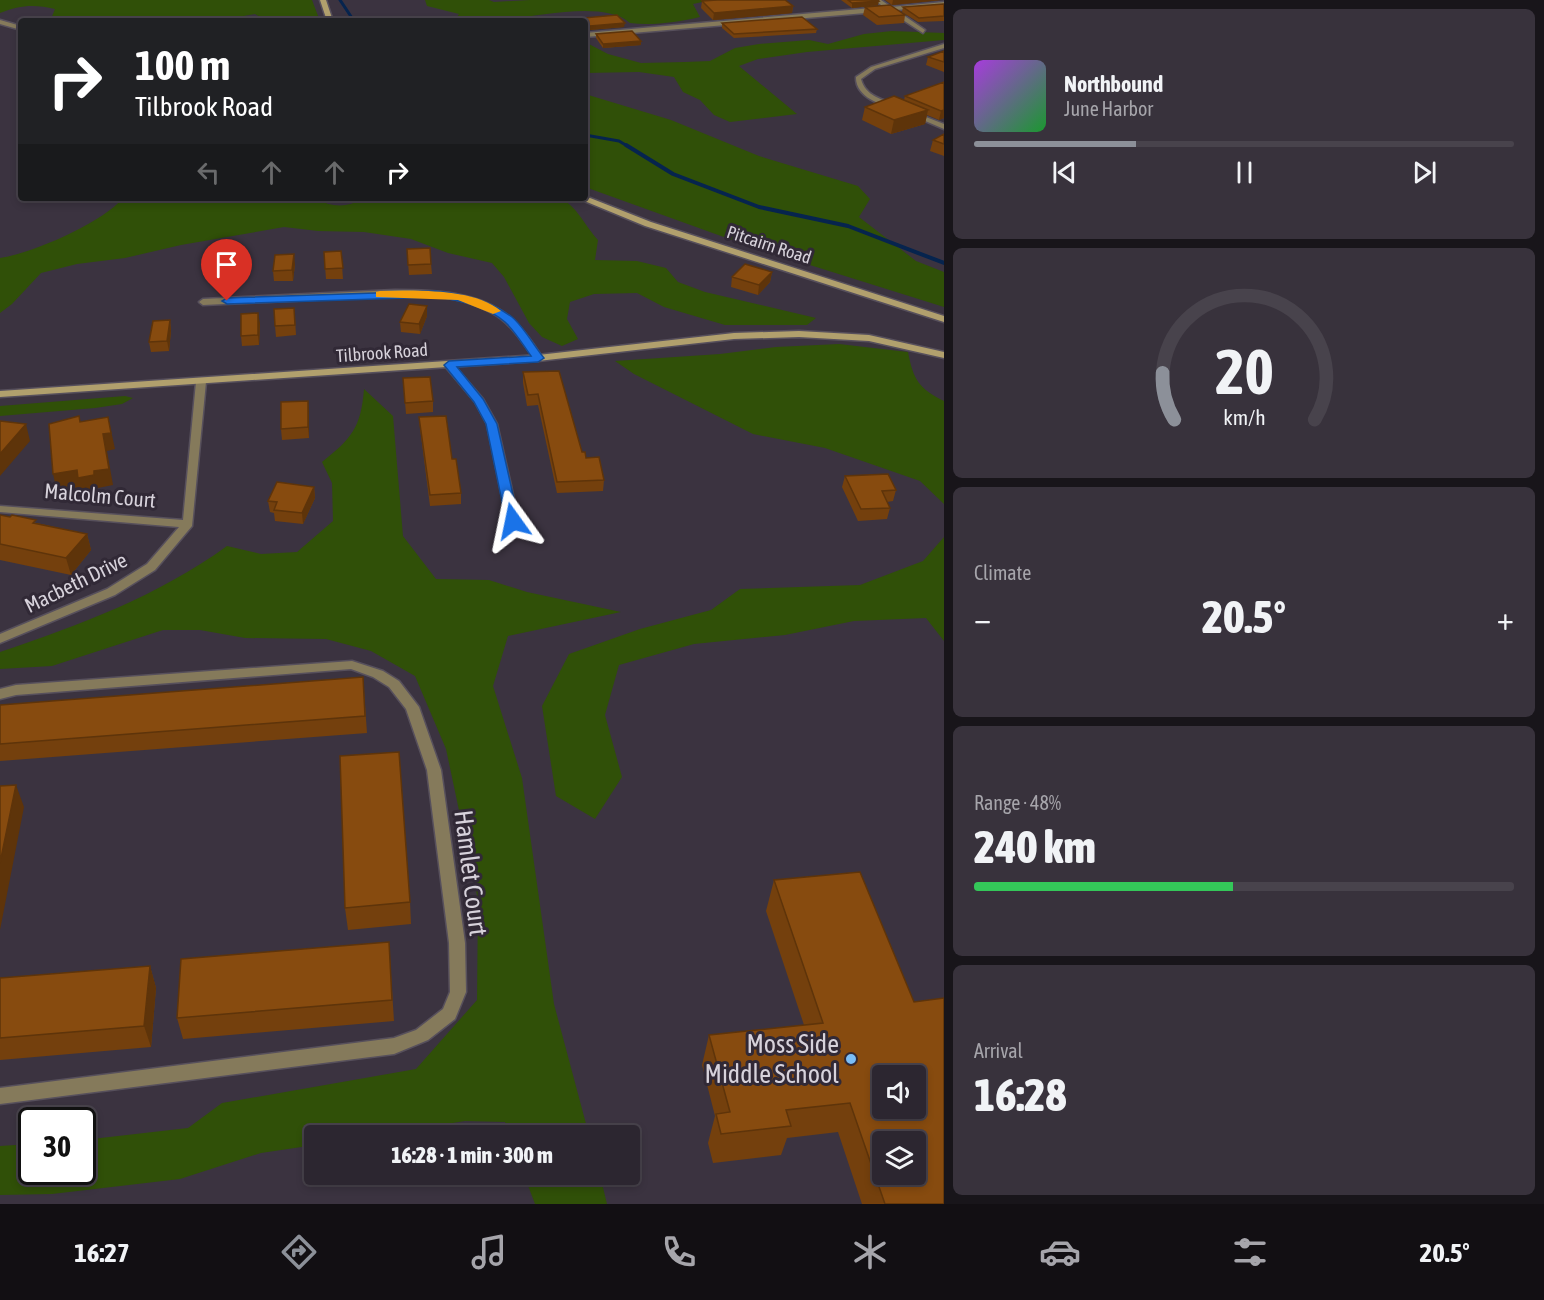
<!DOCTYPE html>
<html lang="en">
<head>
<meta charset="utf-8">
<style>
  body { margin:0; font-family:"Asap Condensed",sans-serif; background:#38323c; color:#f1f3f6; height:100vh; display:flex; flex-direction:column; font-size:22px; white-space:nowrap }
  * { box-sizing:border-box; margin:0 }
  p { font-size:20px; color:#a6a5ab }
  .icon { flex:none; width:33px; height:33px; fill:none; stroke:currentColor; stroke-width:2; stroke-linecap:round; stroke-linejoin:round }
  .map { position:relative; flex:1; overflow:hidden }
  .details { display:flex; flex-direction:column; gap:9px; padding:9px; background:#18151a; width:600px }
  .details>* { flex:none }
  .hud { position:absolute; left:18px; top:18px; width:570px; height:183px; border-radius:6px; box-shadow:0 3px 9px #0003,0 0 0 2px #48434c; background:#202124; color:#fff; overflow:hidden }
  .fabs { position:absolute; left:872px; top:1065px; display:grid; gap:12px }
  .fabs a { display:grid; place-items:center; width:54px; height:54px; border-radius:6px; background:#2c2630; box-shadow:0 3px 9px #0003,0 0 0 2px #48434c; font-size:30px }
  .speed { position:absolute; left:18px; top:1107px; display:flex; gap:12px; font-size:30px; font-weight:700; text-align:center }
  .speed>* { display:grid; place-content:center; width:78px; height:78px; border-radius:50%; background:#2c2630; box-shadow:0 3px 9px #0003,0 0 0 2px #48434c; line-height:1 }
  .speed .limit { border:3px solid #111; border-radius:9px; background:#fff; color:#111 }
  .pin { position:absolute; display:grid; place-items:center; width:51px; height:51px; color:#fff; margin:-62px -26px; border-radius:50% 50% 50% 0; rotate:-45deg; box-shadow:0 0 6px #0007 }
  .pin .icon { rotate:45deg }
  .me { position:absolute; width:66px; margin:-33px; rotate:348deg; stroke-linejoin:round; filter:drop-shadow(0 0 4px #0008) }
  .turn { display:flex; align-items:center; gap:21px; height:126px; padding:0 18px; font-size:27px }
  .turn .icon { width:78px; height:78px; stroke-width:2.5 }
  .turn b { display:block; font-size:42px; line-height:51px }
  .lanes { display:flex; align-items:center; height:57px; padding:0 18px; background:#0003; justify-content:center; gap:30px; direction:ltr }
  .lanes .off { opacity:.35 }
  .big { font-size:45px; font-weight:800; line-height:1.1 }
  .details .widget { flex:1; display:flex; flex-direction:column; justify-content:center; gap:9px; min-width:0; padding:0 21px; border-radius:9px; background:#38323c }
  .details .dial { align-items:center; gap:0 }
  .dial svg { height:156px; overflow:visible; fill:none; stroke:#48434c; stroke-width:7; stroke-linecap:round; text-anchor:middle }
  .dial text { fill:#f1f3f6; stroke:none }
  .song { display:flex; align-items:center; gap:18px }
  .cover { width:72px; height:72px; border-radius:9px; background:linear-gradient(135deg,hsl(280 70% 55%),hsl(130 70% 35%)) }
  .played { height:6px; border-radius:3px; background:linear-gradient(90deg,#8c9099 30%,#48434c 30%) }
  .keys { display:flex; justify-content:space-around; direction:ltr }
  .heat { display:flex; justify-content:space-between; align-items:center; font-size:33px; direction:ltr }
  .charge { height:9px; border-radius:4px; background:linear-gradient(90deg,#34c759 48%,#48434c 0) }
  .trip { position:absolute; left:304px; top:1125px; width:336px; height:60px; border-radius:6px; background:#2c2630; box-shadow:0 3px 9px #0003,0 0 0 2px #48434c; font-weight:800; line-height:60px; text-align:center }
  .menu { display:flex; height:96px; justify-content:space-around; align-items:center; background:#120f13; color:#a6a5ab }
  .menu .icon { width:42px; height:42px }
  .menu .on { color:#8c9099 }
  .menu b { font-size:27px; color:#f1f3f6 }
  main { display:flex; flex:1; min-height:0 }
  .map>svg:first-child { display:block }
  .green { fill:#305008 }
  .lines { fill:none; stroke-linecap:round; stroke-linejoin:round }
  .stream-far1 { stroke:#06244e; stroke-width:3 }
  .stream { stroke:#06244e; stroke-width:4 }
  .street-casing { stroke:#57505c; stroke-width:3 }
  .secondary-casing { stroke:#57505c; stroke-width:3 }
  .street { fill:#857a5b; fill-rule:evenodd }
  .secondary { fill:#b1a06d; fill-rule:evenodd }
  .wall { fill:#74400d }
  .shaded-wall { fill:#5e340a }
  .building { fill:#874b0f; stroke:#5e340a; stroke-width:1.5; fill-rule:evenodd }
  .route { fill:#1a73e8; stroke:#114b97; stroke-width:1.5 }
  .slow { fill:#f59e0b }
  .poi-dot { fill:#7abef8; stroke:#312936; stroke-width:2 }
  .labels { text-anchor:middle; stroke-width:6; stroke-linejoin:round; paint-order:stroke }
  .far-street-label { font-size:18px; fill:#d7d2db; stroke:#312936 }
  .street-label { font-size:21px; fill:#d7d2db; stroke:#312936 }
  .near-street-label { font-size:26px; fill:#d7d2db; stroke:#312936 }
  .near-poi-label { font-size:26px; fill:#d7d2db; stroke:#312936; text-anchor:end }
</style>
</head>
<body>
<main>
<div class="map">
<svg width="944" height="1204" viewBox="0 0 944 1204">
  <rect width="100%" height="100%" fill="#3b3340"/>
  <!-- green -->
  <path class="green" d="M 0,0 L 312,0 L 320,21 L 267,21 L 255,14 L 238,17 L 231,21 L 195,16 L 182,21 L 41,21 L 51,19 L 55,9 C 35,4 19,5 0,13 Z
    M 425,0 L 489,0 L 494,2 L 530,0 L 747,0 L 707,1 L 693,4 L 700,17 C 678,22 652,26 630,23 C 606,0 535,16 500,21 C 486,23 469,21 454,21 L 459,14 L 427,6 Z
    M 892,31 L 944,33 L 944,40 L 807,52 L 758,59 L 739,66 L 797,114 L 730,122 L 714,115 L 700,100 L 683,92 L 674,77 L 639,72 L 585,73 L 585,42 L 608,54 L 641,63 L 685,62 L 710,61 L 735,48 L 759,44 L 809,40 L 828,44 L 864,34 Z
    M 585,94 L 671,120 L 759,156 L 858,186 L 870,199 L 859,217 L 916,261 L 944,272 L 944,307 L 746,245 L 585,187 Z
    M 123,198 L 316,198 C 331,208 348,208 363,198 L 560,198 C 577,206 585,226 598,240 L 595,260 L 637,261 L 666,268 L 678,282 L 705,292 L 816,318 L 807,325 L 725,325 L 664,307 L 637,293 L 594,294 L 570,302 L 567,319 L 578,339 L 562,346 L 542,337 L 529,323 L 504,277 L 492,263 L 448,253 L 411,239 L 364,232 L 318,231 L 284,227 L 181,245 L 125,258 L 77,264 L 41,273 L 12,304 L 0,313 L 0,258 C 33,253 102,223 123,198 Z
    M 839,344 L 908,352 C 913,379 919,389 944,401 L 944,504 L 920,481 L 825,448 L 753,434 L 634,374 L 615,361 L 720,354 L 776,347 Z
    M 364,389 L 393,416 L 403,536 L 436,579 L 489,580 L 527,592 L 621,612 L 508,636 L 493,686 L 522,778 L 554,1004 L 589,1135 L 511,1135 L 505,1122 L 465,1121 L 378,1135 L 315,1136 L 315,1145 L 261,1153 L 180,1179 L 52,1194 L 0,1195 L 0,1146 L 31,1144 L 32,1172 L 82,1172 L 83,1140 L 188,1128 L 222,1103 L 416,1069 L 477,1000 L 478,900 L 446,749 L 415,676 L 371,651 L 326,639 L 245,638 L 200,630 L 163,630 L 52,666 L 0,669 L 0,652 C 80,625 158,596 227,546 L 261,554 L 297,552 L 333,521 L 332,483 L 322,462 C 351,439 361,428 364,389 Z
    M 125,396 L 133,398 L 122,404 L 95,408 L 0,416 L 0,406 Z
    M 944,537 L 944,641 L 926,618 L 854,621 L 785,635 L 694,644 L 619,665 L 605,715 L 622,777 L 595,819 L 556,796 L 542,706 L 569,654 L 640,629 L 711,610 L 740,589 L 860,585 L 923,561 Z
    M 524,1175 L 600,1175 L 607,1204 L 535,1204 Z"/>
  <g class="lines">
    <!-- stream-far1 -->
    <path class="stream-far1" d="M 340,0 L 354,21
      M 585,135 L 619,141 L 629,147"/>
    <!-- stream -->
    <path class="stream" d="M 626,145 L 673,174 L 759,207 L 848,226 L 944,263"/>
    <!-- street casing -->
    <g class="street-casing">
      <path id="street" d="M 874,0 L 881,0 L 891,7 L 944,2 L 944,6 L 896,10 L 925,30 L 923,33 L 889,11 L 585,37 L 585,33 L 884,7 Z
        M 0,20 L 21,26 L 21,30 L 0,24 Z
        M 944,44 L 944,48 L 875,69 L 861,79 C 865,96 883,100 897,105 L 897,107 C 881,107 855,96 856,77 L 871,67 Z
        M 909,112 L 913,112 L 944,124 L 944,129 L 909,114 Z
        M 395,290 C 433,290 480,291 511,318 C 524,329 533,344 543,358 L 538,361 L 535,360 C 523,343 511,323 492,313 C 444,286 384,296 331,299 C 288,301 246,303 203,305 L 199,302 L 203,299 Z
        M 449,362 L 452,363 L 483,399 L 497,424 L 519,521 L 517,523 L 509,523 L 507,521 L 487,424 L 475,402 L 444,365 Z
        M 201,379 L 206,382 L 192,526 L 155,570 L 115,595 L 0,643 L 0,634 L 107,589 L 147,564 L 179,527 L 0,512 L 0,506 L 183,520 L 196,382 Z
        M 352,661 L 383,671 L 399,681 L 419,707 L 441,770 L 465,943 L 466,992 L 455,1019 L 428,1040 L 394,1054 L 0,1104 L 0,1088 L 394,1038 L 416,1030 L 443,1009 L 450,992 L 449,943 L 427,770 L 406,709 L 389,687 L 373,677 L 351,669 L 16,695 L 0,699 L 0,689 L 16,685 Z"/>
    </g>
    <!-- secondary casing -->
    <g class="secondary-casing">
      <path id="secondary" d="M 320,0 L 326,0 L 333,21 L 327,21 Z
        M 585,196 L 651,222 L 944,316 L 944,322 L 645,226 L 582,200 L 581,198 L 585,198 Z
        M 799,331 L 869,335 L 944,352 L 944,358 L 869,341 L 799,337 L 734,339 L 538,361 L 0,397 L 0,391 L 538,355 L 734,333 Z"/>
    </g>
    <!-- street -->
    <use href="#street" class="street"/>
    <!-- secondary -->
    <use href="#secondary" class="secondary"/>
  </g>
  <!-- wall -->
  <path class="wall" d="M 841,0 L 878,0 L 878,5 L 852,8 Z
    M 885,0 L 941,0 L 892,5 Z
    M 702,1 L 793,6 L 792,13 L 713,20 L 701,8 Z
    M 944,4 L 944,21 L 918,22 L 902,12 L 903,7 Z
    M 865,7 L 905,15 L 904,23 L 877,25 L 863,15 Z
    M 583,18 L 624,27 L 589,30 L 585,25 L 585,21 L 583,21 Z
    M 722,23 L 817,29 L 816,33 L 734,38 L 722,28 Z
    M 596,34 L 641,45 L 603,48 L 596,38 Z
    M 944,51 L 944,72 L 926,65 L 928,57 Z
    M 944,82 L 944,118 L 939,120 L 927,115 L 925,124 L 891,134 L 862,120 L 865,107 L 904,100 L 905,96 Z
    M 944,134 L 944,156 L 930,151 L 933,140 Z
    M 407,249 L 431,264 L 432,274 L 409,275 Z
    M 341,251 L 343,279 L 326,279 L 324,252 Z
    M 244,257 L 242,276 L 225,277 L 224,266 Z
    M 295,264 L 293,281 L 274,281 L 273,271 Z
    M 772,272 L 770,282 L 758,295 L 731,287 L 732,277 Z
    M 427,306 L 427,316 L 420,334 L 401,332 L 400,322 Z
    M 295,319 L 296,335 L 276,337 L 275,326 Z
    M 170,320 L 171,331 L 169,351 L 151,352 L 149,342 Z
    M 260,323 L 259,345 L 242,346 L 241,336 Z
    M 523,372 L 586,458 L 604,480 L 603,491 L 557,493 L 538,405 L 527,406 L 523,383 Z
    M 403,378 L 433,401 L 433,412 L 406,414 Z
    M 309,412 L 309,438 L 282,440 L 281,429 Z
    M 419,417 L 461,493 L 461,504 L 430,506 L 420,428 Z
    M 845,476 L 896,490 L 893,501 L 887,502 L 890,508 L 887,519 L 858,521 L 842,487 Z
    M 314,487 L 315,498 L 303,524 L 275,521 L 274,513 L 270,512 L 268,501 Z
    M 0,515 L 87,534 L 91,550 L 71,575 L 0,560 Z
    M 363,677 L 367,733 L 0,761 L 0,705 Z
    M 774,880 L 944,1204 L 862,1204 L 838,1132 L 787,1138 L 781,1155 L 713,1163 L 708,1143 L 715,1116 L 702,1065 L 709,1035 L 804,1025 L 766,911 Z
    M 410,902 L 411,924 L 348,930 L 345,908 Z
    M 389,942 L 394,1021 L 183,1039 L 177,1018 Z
    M 150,966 L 156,988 L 151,1047 L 0,1060 L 0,978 Z"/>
  <!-- shaded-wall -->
  <path class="shaded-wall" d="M 893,0 L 941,0 L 892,5 Z
    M 879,1 L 878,5 L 852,8 L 852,3 Z
    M 793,6 L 792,13 L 713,20 L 714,13 Z
    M 625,23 L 624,27 L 589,30 L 590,26 Z
    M 641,41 L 641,45 L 603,48 L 603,44 Z
    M 928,110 L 925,124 L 891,134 L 894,120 Z
    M 944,110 L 944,118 L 939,120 L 941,111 Z
    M 243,247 L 244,257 L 242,276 L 240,266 Z
    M 294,254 L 295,264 L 293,281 L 292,270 Z
    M 772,272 L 770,282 L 758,295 L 759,285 Z
    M 427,306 L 427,316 L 420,334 L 419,324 Z
    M 258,313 L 260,323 L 259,345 L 258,335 Z
    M 170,320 L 171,331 L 169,351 L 167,341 Z
    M 308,401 L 309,412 L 309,438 L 308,427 Z
    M 108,417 L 115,449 L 107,451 L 113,485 L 98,488 L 98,491 L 82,494 L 80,487 L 57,491 L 53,474 L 77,470 L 94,471 Z
    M 26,424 L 30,441 L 0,476 L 0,454 Z
    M 314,487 L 315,498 L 303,524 L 302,513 Z
    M 87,534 L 91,550 L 71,575 L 66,558 Z
    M 16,785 L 24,807 L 0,930 L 0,863 Z
    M 150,966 L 156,988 L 151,1047 L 144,1026 Z"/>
  <!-- building -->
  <path class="building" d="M 717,0 L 785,0 L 793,6 L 714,13 L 702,1 Z
    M 848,0 L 878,0 L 879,1 L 852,3 Z
    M 944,4 L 944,16 L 919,18 L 903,7 Z
    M 890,5 L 905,15 L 879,17 L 865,7 Z
    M 617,15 L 625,23 L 590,26 L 583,18 Z
    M 802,17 L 817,29 L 734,34 L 722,23 Z
    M 632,31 L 641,41 L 603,44 L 596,34 Z
    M 944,51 L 944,62 L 928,57 Z
    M 944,82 L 944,110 L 941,111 L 905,96 Z
    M 894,96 L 928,110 L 894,120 L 865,107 Z
    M 944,134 L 944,144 L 933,140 Z
    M 243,247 L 240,266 L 224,266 L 226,248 Z
    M 430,248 L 431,264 L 408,265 L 407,249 Z
    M 341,251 L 343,268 L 325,269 L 324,252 Z
    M 294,254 L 292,270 L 273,271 L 275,255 Z
    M 745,264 L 772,272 L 759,285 L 732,277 Z
    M 409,304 L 427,306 L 419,324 L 400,322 Z
    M 294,308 L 295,325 L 275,326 L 274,309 Z
    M 258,313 L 258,335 L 241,336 L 241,314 Z
    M 170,320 L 167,341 L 149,342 L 153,321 Z
    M 559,371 L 582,452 L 585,452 L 586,458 L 599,457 L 604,480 L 557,482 L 538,394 L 528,395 L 523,372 Z
    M 430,377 L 433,401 L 405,403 L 403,378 Z
    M 308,401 L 308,427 L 281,429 L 281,402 Z
    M 79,416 L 80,422 L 108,417 L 111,433 L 103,434 L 109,469 L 94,471 L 94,475 L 78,478 L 77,470 L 53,474 L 49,424 Z
    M 446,416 L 452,459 L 456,459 L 461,493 L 430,495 L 419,417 Z
    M 0,421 L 26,424 L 0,454 Z
    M 888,474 L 896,490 L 882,491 L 890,508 L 861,509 L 845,476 Z
    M 277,482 L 314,487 L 302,513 L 274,510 L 277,502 L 268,501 Z
    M 0,515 L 10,517 L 12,515 L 36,520 L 33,523 L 87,534 L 66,558 L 0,544 Z
    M 363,677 L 365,716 L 0,744 L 0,705 Z
    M 399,752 L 410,902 L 345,908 L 340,756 Z
    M 16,785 L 0,863 L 0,786 Z
    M 860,872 L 914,1002 L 944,998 L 944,1204 L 885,1204 L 850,1103 L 786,1110 L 791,1126 L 721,1134 L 716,1114 L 730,1112 L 709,1035 L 823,1023 L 774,880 ZM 882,1076 L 915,1076 L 915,1108 L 882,1108 ZM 882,1142 L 915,1142 L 915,1174 L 882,1174 Z
    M 389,942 L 392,1000 L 177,1018 L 181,959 Z
    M 150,966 L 144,1026 L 0,1038 L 0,978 Z"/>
  <!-- route -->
  <path class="route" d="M 436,291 C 463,294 489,300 512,317 C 524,327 534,346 544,358 L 538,362 L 457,367 L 483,399 L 497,424 L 519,521 L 517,524 L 513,525 L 506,521 L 486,424 L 474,402 L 444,365 L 449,361 L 531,356 C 523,345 515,331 505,322 C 486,306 460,300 436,297 L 227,304 L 222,301 L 227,298 Z"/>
  <!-- slow -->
  <path class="slow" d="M 380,291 C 416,291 472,287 501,311 L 493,314 L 458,300 L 376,297 L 376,292 Z"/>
  <!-- markers -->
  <circle class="poi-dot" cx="851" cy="1059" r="6"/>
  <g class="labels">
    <!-- far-street labels -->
    <g class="far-street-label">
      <text transform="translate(769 245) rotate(18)" y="6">Pitcairn Road</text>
      <text transform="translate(382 353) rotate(-4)" y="6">Tilbrook Road</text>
    </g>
    <!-- street labels -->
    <g class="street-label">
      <text transform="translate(100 496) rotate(5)" y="7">Malcolm Court</text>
      <text transform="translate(76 583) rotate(-26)" y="7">Macbeth Drive</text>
    </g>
    <!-- near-street labels -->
    <g class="near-street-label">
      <text transform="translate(471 873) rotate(83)" y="9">Hamlet Court</text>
    </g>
    <!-- near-poi labels -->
    <g class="near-poi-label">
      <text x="839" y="1053">Moss Side<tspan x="839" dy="30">Middle School</tspan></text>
    </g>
  </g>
</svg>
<div class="fabs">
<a><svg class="icon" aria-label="sound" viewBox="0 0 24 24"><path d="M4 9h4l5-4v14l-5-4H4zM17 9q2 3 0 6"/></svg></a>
<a><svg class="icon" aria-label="layers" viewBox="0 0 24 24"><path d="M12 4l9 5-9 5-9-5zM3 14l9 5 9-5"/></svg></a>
</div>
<div class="speed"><div class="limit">30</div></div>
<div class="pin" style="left:227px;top:301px;background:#d93025"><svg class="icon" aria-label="arrive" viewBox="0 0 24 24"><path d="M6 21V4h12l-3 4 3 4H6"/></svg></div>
<svg class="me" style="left:513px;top:521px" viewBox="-20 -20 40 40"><path d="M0-17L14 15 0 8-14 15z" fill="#1a73e8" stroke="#fff" stroke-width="4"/></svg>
<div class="trip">16:28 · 1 min · 300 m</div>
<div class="hud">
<div class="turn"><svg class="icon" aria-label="right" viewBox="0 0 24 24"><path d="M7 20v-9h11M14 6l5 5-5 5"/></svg><div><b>100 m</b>Tilbrook Road</div></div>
<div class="lanes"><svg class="icon off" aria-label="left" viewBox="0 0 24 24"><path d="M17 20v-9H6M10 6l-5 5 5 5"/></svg><svg class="icon off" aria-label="ahead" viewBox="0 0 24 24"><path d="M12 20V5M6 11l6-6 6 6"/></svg><svg class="icon off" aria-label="ahead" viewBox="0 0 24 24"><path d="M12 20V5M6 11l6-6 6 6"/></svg><svg class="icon" aria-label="right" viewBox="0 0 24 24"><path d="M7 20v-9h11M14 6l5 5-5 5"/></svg></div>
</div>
</div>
<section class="details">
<div class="widget">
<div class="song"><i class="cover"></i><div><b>Northbound</b><p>June Harbor</p></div></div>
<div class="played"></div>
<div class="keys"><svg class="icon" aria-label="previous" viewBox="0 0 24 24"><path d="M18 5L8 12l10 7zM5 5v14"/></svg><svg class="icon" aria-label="pause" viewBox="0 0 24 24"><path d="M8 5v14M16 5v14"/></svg><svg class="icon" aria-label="next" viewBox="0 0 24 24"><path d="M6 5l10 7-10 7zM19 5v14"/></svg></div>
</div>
<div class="widget dial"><svg viewBox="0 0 100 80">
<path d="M14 69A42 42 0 1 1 86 69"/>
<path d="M14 69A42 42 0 0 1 8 45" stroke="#8c9099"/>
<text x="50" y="56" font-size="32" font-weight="700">20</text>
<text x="50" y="72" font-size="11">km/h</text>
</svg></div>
<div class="widget"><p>Climate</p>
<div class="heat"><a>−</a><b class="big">20.5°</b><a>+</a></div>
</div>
<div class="widget"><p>Range · 48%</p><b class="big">240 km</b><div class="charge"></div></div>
<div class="widget"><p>Arrival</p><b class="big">16:28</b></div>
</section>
</main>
<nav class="menu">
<b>16:27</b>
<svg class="icon on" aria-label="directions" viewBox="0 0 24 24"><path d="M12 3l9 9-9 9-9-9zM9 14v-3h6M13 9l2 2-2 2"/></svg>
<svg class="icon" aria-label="music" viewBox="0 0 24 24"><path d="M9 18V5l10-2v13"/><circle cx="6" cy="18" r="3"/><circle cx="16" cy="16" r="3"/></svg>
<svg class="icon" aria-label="phone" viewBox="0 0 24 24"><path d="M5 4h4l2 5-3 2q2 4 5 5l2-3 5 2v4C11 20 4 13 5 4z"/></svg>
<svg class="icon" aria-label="climate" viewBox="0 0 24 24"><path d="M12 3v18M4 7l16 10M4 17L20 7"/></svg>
<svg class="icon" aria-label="car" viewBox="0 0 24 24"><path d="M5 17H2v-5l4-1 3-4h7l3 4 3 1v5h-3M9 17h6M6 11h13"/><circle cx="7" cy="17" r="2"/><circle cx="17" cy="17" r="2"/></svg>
<svg class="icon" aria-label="filters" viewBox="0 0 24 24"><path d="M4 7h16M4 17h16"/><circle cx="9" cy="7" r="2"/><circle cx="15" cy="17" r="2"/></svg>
<b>20.5°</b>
</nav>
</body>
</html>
